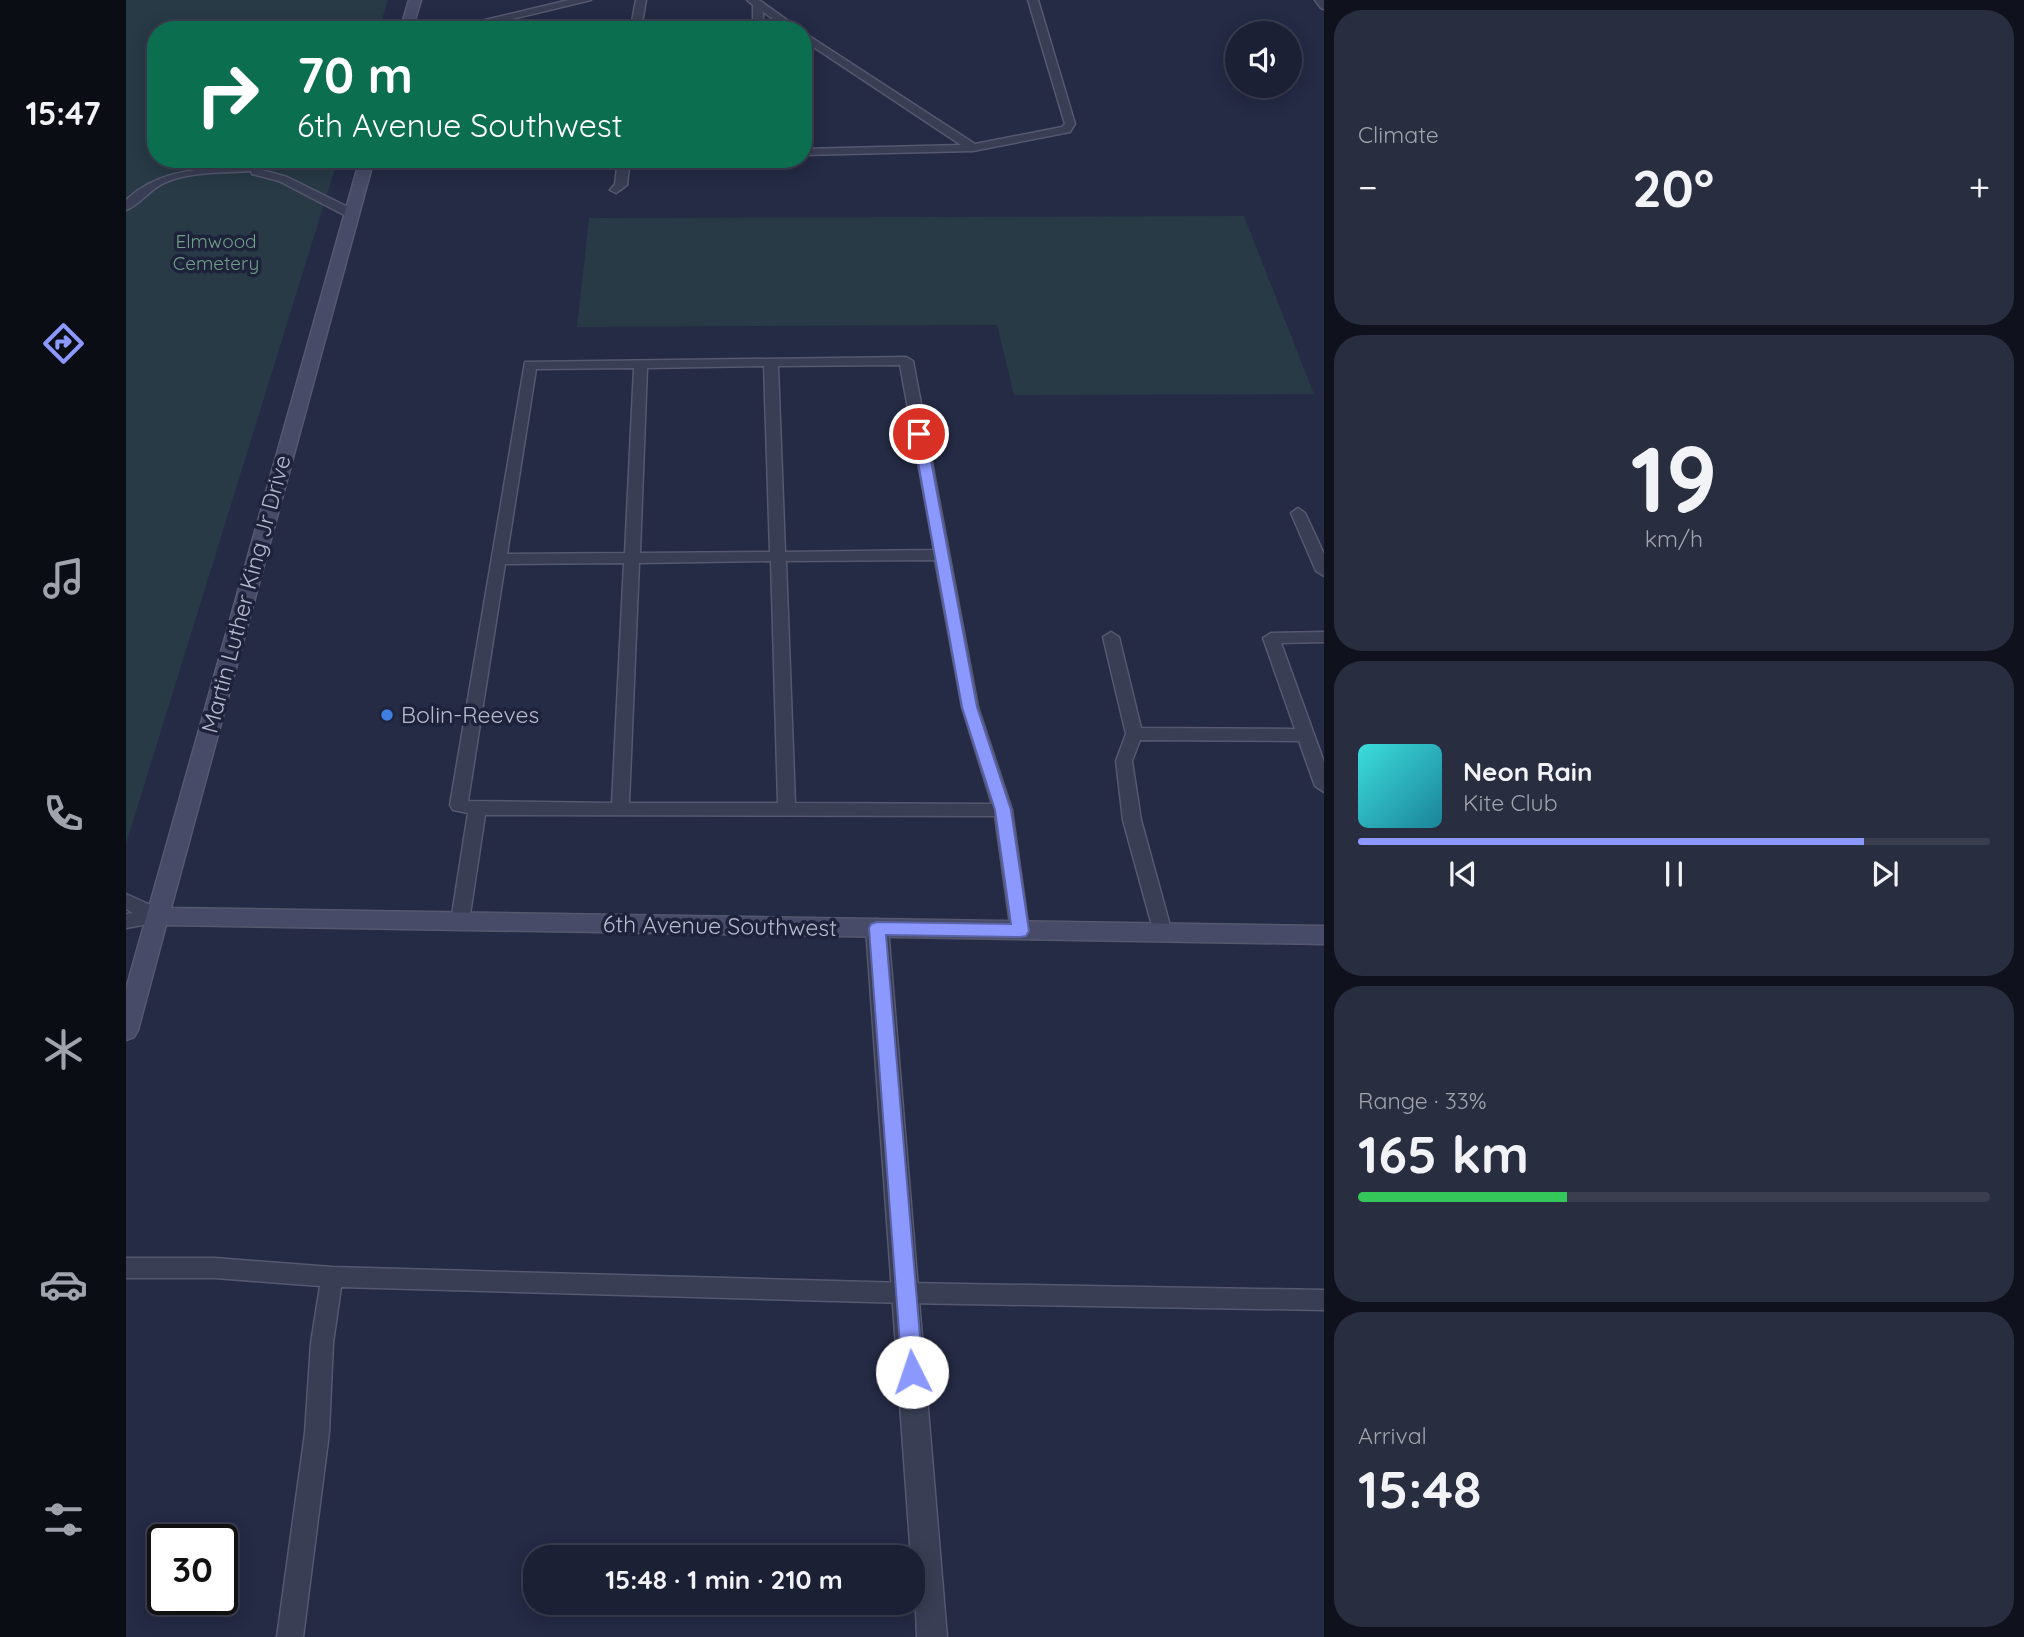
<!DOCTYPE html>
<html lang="en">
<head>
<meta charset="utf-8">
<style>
  body { margin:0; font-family:Quicksand,sans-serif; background:#292d40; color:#f1f3f6; height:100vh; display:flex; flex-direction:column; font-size:26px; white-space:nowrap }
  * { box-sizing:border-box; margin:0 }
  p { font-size:23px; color:#a0a3ac }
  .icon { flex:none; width:38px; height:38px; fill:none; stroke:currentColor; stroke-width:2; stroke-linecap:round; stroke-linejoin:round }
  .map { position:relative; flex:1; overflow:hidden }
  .drawer { display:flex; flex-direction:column; gap:10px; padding:10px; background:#0f121d; width:700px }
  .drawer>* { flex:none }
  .guide { position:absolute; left:21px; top:21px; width:665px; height:147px; border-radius:28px; box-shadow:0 4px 18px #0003,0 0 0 2px #3a3e4f; background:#0b6e4f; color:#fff; overflow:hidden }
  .tools { position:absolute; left:1099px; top:21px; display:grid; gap:14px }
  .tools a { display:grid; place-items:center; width:77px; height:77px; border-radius:50%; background:#1c2034; box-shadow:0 4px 18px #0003,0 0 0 2px #3a3e4f; font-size:35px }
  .speed { position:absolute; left:21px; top:1524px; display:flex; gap:14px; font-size:35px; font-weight:700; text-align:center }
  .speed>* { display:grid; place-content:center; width:91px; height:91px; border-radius:50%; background:#1c2034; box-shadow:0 4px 18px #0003,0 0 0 2px #3a3e4f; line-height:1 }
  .speed .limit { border:4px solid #111; border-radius:10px; background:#fff; color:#111 }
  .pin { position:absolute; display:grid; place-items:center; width:60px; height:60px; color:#fff; margin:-30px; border:4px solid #fff; border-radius:50%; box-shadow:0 2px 7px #0007 }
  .me { position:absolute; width:77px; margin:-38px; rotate:356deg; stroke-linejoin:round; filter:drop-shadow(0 0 5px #0008) }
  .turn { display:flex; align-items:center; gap:24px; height:147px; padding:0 35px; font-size:32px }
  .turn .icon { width:91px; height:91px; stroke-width:2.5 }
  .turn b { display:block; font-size:49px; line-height:60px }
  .big { font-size:52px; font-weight:800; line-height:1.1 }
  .drawer .tile { flex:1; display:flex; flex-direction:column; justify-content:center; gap:10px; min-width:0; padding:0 24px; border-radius:28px; background:#292d40 }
  .drawer .dial { align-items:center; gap:0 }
  .dial b { font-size:91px; line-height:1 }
  .song { display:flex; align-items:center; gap:21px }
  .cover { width:84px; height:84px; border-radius:10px; background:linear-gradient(135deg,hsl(180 70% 55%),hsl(190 70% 35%)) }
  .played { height:7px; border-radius:4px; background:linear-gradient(90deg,#8b99ff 80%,#3a3e4f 80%) }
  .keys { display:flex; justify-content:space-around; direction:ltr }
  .heat { display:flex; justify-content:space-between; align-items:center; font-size:38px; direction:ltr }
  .charge { height:10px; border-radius:5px; background:linear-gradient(90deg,#34c759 33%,#3a3e4f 0) }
  .trip { position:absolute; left:397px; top:1545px; width:402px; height:70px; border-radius:28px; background:#1c2034; box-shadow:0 4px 18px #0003,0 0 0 2px #3a3e4f; font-weight:800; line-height:70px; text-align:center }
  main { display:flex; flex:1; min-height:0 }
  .menu { display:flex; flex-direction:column; width:126px; justify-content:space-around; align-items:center; background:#0b0d15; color:#a0a3ac }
  .menu .icon { width:49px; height:49px }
  .menu .on { color:#8b99ff }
  .menu b { font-size:32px; color:#f1f3f6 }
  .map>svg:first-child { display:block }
  .green { fill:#273a46 }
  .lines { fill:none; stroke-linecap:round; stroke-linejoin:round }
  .lane-casing { stroke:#55586e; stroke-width:3 }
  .street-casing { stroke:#55586e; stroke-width:3 }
  .secondary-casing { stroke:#55586e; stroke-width:3 }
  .lane { fill:#3a3e54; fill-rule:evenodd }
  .street { fill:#3a3e54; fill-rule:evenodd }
  .secondary { fill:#484b67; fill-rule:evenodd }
  .route { fill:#8b99ff; stroke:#5a63a6; stroke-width:2 }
  .shop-dot { fill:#3f7fe0; stroke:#1e223a; stroke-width:2.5 }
  .labels { text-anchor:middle; stroke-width:7; stroke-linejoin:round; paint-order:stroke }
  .far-park-label { font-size:19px; fill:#6da086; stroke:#1e223a }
  .street-label { font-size:23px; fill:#b7bace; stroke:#1e223a }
  .poi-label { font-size:23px; fill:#b7bace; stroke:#1e223a; text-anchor:start }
</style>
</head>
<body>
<main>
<nav class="menu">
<b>15:47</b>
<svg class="icon on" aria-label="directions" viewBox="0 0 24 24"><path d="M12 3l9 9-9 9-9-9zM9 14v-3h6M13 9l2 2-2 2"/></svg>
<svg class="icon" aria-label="music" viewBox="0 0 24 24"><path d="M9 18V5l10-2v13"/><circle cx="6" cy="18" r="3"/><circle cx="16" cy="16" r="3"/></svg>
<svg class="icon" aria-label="phone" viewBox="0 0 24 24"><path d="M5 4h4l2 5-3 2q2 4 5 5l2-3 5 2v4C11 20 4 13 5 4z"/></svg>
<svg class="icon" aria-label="climate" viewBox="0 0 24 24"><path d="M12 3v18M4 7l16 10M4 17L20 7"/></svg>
<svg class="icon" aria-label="car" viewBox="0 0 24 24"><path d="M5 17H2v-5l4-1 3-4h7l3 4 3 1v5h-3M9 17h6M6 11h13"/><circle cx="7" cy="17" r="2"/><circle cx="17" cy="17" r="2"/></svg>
<svg class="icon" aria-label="filters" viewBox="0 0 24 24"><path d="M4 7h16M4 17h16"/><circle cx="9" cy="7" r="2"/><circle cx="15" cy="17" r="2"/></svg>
</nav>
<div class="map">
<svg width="1198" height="1637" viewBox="0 0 1198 1637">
  <rect width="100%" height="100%" fill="#252a45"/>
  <!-- green -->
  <path class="green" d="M 0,0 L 262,0 L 253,30 L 30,30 L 30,159 L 212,159 L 0,844 Z
    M 1118,216 L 1188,394 L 888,395 L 871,325 L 451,327 L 463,218 Z"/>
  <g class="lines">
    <!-- lane casing -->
    <g class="lane-casing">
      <path id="lane" d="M 510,0 L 520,0 L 515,29 L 502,30 L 505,27 Z
        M 621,0 L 633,0 L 675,30 L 663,30 L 637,12 L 637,30 L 627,30 L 627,5 Z
        M 902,0 L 912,0 L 949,124 L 944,132 L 847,151 L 677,155 L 677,149 L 835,145 L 677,40 L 677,32 L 849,144 L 936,127 L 939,124 Z
        M 1189,0 L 1198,0 L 1198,9 L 1195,8 Z
        M 157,159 L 176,159 L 136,170 L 161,177 L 230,211 L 230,217 L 222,217 L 153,181 L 126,174 L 125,171 C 96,173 62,171 36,184 C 23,191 13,205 0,210 L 0,200 C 45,158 103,174 157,159 Z
        M 492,159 L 504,159 L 501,185 L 490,193 L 484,190 L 489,184 Z
        M 780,357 L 787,361 L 852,707 L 886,810 L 903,931 L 901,936 L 894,938 L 887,936 L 885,931 L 869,816 L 359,815 L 343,921 L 341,926 L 334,928 L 327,926 L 325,921 L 342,813 L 327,810 L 324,805 L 399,362 ZM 774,365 L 808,550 L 659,552 L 652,366 ZM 638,366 L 644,552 L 514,553 L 521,368 ZM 508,368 L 499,553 L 381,554 L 410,369 ZM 809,560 L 836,707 L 866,804 L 669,803 L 660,561 ZM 645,561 L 652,803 L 503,803 L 513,563 ZM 498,563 L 486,803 L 342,801 L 379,564 Z
        M 1172,508 L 1179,513 L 1198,554 L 1198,576 L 1190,571 L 1165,513 Z
        M 985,632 L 993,637 L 1015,728 L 1169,729 L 1137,638 L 1145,633 L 1198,632 L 1198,642 L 1155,643 L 1198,762 L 1198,792 L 1189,786 L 1173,741 L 1014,740 L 1006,761 L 1015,820 L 1046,933 L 1044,938 L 1037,940 L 1030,938 L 1028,933 L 997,820 L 990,761 L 1000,734 L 977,637 Z
        M 0,894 L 38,911 L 40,916 L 38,921 L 0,928 L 0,914 L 7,913 L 0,909 Z
        M 0,1258 L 89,1258 L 206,1267 L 780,1283 L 1198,1290 L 1198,1310 L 780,1303 L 215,1287 L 207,1343 L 203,1433 L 177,1637 L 151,1637 L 179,1433 L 185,1343 L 194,1286 L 89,1278 L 0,1278 Z"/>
    </g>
    <!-- street casing -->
    <g class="street-casing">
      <path id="street" d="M 443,0 L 465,0 L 341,30 L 317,30 Z
        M 751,919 L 759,922 L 762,928 L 821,1637 L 791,1637 L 788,1558 L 785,1558 L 740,928 L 743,922 Z"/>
    </g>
    <!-- secondary casing -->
    <g class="secondary-casing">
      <path id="secondary" d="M 283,0 L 295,0 L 286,30 L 274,30 Z
        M 234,159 L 248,159 L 45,908 L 1198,926 L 1198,944 L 40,925 L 12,1030 L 8,1037 L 0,1040 L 0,989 Z"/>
    </g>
    <!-- lane -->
    <use href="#lane" class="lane"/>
    <!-- street -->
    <use href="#street" class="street"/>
    <!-- secondary -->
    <use href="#secondary" class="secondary"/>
  </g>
  <!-- route -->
  <path class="route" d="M 793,430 L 800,434 L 851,707 L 885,810 L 903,931 L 900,936 L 894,937 L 760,935 L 797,1372 L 794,1379 L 786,1382 L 779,1379 L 776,1372 L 743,928 L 745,924 L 751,922 L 885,924 L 869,810 L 836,707 L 787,434 Z"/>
  <!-- markers -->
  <circle class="shop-dot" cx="261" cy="715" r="7"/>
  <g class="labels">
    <!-- far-park labels -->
    <g class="far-park-label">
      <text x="90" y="248">Elmwood<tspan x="90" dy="22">Cemetery</tspan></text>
    </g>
    <!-- street labels -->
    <g class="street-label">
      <text transform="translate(120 594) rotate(-75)" y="8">Martin Luther King Jr Drive</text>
      <text transform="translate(594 926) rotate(1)" y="8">6th Avenue Southwest</text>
    </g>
    <!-- poi labels -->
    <g class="poi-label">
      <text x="275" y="723">Bolin-Reeves</text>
    </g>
  </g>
</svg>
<div class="tools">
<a><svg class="icon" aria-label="sound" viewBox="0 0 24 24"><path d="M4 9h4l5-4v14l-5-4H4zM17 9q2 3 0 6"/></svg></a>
</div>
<div class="speed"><div class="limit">30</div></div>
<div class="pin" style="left:793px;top:434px;background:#d93025"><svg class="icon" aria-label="arrive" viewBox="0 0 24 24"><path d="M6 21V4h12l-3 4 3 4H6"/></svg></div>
<svg class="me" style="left:786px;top:1372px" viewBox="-20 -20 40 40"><circle r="19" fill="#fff"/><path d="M0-13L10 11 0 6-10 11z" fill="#8b99ff"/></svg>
<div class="trip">15:48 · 1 min · 210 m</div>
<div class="guide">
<div class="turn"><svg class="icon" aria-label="right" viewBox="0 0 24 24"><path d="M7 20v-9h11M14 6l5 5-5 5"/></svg><div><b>70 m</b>6th Avenue Southwest</div></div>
</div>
</div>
<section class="drawer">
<div class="tile"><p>Climate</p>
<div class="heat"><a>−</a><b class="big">20°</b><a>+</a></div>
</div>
<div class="tile dial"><b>19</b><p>km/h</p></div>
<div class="tile">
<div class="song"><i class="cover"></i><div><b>Neon Rain</b><p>Kite Club</p></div></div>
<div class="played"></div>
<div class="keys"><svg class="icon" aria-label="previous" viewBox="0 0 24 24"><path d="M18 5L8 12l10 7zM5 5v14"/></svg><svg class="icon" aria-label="pause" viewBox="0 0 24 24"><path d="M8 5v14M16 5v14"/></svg><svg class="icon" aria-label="next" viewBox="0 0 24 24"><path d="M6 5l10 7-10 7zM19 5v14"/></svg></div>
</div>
<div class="tile"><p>Range · 33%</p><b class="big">165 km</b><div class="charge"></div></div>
<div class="tile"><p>Arrival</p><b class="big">15:48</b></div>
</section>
</main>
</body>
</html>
